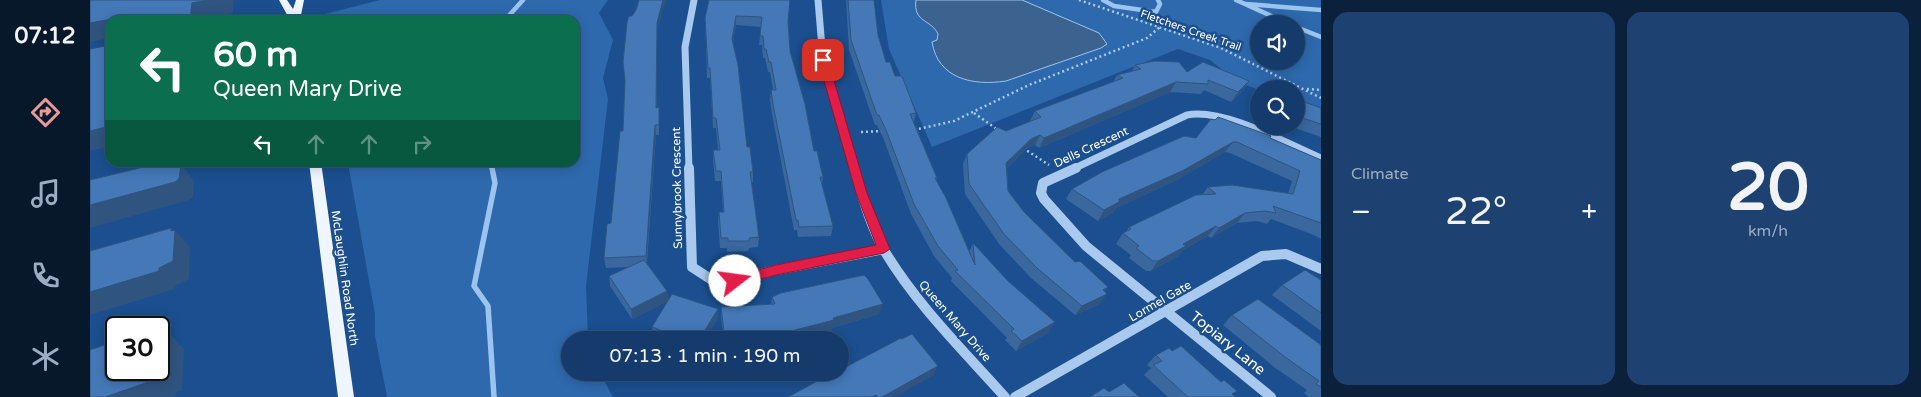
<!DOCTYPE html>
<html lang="en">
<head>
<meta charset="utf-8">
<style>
  body { margin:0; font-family:"Varela Round",sans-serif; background:#1d4271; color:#f1f3f6; height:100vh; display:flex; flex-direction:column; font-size:19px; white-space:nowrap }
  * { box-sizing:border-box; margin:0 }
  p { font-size:16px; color:#9dadc1 }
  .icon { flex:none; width:28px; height:28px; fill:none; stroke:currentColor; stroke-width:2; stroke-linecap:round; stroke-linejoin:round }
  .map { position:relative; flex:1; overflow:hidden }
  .drawer { display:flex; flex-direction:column; gap:12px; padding:12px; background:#0b203b; width:600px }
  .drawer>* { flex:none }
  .top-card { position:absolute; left:15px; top:15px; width:475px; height:152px; border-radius:15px; box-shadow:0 2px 12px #0003,0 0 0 1px #33557e; background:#0b6e4f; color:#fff; overflow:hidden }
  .tools { position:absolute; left:1160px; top:15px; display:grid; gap:10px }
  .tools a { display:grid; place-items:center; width:55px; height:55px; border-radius:50%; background:#143b6b; box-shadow:0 2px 12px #0003,0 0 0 1px #33557e; font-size:25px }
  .speed { position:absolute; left:15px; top:316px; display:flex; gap:10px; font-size:25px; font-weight:700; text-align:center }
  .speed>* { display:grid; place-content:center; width:65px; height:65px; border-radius:50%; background:#143b6b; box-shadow:0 2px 12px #0003,0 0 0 1px #33557e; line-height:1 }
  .speed .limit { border:2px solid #111; border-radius:8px; background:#fff; color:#111 }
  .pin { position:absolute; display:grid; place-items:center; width:42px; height:42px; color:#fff; margin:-21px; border-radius:10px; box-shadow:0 2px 8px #0006 }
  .me { position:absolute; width:55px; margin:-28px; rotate:75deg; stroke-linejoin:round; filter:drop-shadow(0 0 4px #0008) }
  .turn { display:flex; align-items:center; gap:18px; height:105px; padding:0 25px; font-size:22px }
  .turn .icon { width:65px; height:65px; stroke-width:2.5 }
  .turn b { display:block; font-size:35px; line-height:42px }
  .lanes { display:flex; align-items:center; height:48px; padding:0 25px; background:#0003; justify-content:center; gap:25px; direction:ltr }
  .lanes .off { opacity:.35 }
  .big { font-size:38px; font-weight:600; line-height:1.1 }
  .drawer .widget { flex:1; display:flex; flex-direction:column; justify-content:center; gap:8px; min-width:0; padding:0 18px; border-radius:15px; background:#1d4271 }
  .drawer .dial { align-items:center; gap:0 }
  .dial b { font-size:65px; line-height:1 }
  .heat { display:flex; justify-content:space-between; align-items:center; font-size:28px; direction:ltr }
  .drawer .tiles { flex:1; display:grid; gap:12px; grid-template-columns:repeat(2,1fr) }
  .trip { position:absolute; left:471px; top:331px; width:288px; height:50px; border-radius:25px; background:#143b6b; box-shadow:0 2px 12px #0003,0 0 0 1px #33557e; font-weight:600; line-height:50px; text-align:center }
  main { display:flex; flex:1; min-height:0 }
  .tabs { display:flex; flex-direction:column; width:90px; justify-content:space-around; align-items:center; background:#08182b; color:#9dadc1 }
  .tabs .icon { width:35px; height:35px }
  .tabs .current { color:#e69b98 }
  .tabs b { font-size:22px; color:#f1f3f6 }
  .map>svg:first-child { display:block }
  .green { fill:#2e69ad; fill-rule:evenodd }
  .water { fill:#3c6290; stroke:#9cc4f0 }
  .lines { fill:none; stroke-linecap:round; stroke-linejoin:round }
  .stream-far1 { stroke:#9cc4f0; stroke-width:4.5 }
  .stream { stroke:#9cc4f0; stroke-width:5.5 }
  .path { stroke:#a9c9ee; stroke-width:2.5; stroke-dasharray:2 3; stroke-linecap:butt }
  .minor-far1 { stroke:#a9c9ee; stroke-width:7 }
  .minor { stroke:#a9c9ee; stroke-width:10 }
  .major { fill:#f0f6ff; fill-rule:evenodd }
  .wall { fill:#3a679d }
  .shaded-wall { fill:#305480 }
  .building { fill:#4478b7; stroke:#305480 }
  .route { fill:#e11d48; stroke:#92132f }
  .labels { text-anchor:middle; stroke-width:5; stroke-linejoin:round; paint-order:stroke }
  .far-street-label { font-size:11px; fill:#fff; stroke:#1b4f8f }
  .street-label { font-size:12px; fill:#fff; stroke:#1b4f8f }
  .near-street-label { font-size:15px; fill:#fff; stroke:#1b4f8f }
</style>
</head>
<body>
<main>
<nav class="tabs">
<b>07:12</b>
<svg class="icon current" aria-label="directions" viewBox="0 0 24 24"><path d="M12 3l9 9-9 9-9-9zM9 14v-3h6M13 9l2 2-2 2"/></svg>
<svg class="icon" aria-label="music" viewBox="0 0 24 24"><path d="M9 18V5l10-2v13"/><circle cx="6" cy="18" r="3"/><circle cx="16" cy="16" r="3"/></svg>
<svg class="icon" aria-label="phone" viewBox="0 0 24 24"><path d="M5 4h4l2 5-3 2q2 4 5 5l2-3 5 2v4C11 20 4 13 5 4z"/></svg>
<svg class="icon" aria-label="climate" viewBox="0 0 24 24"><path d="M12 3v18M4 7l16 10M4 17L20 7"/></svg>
</nav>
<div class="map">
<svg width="1231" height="397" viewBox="0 0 1231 397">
  <rect width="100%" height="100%" fill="#1b4f8f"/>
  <!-- green -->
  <path class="green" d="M 290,0 L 518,0 L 509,13 L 523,40 L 513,78 L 518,99 L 496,286 L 498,340 L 480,340 L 480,372 L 510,373 L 523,397 L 297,397 L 285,336 L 285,314 L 258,163 L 485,162 L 485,20 L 232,20 L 231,15 Z
    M 791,0 L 1231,0 L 1231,115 L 1206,105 L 1206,89 L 1169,90 L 1148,82 L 1120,60 L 1088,49 L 842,147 L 799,49 ZM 1169,24 L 1206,24 L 1206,61 L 1169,61 Z"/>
  <!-- water -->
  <path class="water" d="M 826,0 L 932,0 L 1009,33 L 1017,44 L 1011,48 L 916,81 C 883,86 848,79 842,42 L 847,40 L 848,34 C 841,19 823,23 826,0 Z"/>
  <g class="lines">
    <!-- stream-far1 -->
    <path class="stream-far1" d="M 1013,0 L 1024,6 L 1066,12 L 1070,4 L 1068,0
      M 1146,0 L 1199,24
      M 1156,4 L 1231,10
      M 415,20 L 433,0
      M 1206,27 L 1231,37
      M 401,162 L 402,169"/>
    <!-- stream -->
    <path class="stream" d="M 402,168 L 405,183 L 384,286 L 398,306 L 404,397"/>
    <!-- path -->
    <path class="path" d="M 989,0 L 1131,48 L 1231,98
      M 1217,89 L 1231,90
      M 884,113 L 908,130
      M 824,130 L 864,121 L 939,85 L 1057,38 L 1070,27
      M 771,132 L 793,131
      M 933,148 L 959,165"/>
    <!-- minor-far1 -->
    <path class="minor-far1" d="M 728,0 L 733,60 L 764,169
      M 599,169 L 595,47 L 604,0
      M 983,169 L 1097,115 C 1134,108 1196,143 1231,158"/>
    <!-- minor -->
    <path class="minor" d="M 599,168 L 602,267 L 622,280 L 645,281 L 686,270 L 794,249
      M 764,168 C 772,195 780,225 794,250 C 826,304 873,350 915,397
      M 986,168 L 953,183 L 951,193 L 954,199 L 996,246 L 1181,397
      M 925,397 L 1172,256 L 1196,254 L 1231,269"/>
    <!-- major -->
    <path class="major" d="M 189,0 L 197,0 L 203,9 L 206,0 L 214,0 L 210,20 L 200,20 Z
      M 219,162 L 231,162 L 264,397 L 248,397 Z"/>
  </g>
  <!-- wall -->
  <path class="wall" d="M 619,0 L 698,22 L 700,51 L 724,151 L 733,177 L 732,185 L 743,226 L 741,236 L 708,237 L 707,230 L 704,230 L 682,114 L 680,100 L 681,90 L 683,90 L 680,72 L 678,72 L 675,58 L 673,58 L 672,45 L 669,45 L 671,27 L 646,25 L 643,42 L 657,147 L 663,172 L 663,182 L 661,182 L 669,237 L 668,247 L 659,248 L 658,251 L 637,252 L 637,248 L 630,248 L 628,222 L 629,212 L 633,212 L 631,181 L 625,181 L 623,160 L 623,150 L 628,150 L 626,128 L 623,128 L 620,78 L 617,78 L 615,18 Z
    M 756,0 L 784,0 L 788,35 L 796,62 L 826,113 L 824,122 L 847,178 L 846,181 L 879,252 L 883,243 L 959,332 L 926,351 L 915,340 L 917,338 L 861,281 L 862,278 L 844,256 L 821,214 L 794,140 L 787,125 L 785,125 L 759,50 Z
    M 546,10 L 567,32 L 567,108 L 569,107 L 569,135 L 566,135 L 557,263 L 577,291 L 578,301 L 542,319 L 520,286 L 519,276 L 539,267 L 516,268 L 514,258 L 521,223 L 533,131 L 542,16 Z
    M 1045,65 L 1159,81 L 1152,91 L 1141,102 L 1114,90 L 1111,94 L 1080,92 L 949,148 L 945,145 L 936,149 L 917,168 L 918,191 L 934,212 L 1015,292 L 1010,304 L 985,315 L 941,278 L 909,244 L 875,194 L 873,164 L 877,154 L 916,131 L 940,121 L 945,111 L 1023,82 L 1027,75 L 1042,71 Z
    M 1206,99 L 1231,108 L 1231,137 L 1199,126 L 1206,126 Z
    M 1169,103 L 1169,116 L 1162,113 Z
    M 1106,138 L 1180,138 L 1231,160 L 1231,239 L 1224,235 L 1181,219 L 1177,224 L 1167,221 L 1147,223 L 1121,238 L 1118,236 L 1093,250 L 1088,256 L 1061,271 L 1056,271 L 1039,258 L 1041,255 L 1026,244 L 1033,233 L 1036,232 L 1039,227 L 1112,195 L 1118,187 L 1198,194 L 1202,181 L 1140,153 L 1135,152 L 1085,181 L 1026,208 L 1023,213 L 1008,221 L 976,199 L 982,189 Z
    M 1231,280 L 1231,331 L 1182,295 L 1192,285 Z
    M 682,297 L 789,314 L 742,328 L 742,330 L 702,340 L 634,340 L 631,317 L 631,307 L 681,304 Z
    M 628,309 L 627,319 L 615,340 L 572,340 L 563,337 L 562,327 Z
    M 1142,315 L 1231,345 L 1231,397 L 1219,397 L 1214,393 L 1217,390 L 1184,367 L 1133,325 Z
    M 1066,355 L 1143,395 L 1145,397 L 1078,397 L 1054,375 L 1061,368 L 1057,365 Z"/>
  <!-- shaded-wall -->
  <path class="shaded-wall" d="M 119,0 L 143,0 L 143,13 L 111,19 L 111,20 L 100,20 L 102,3 Z
    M 573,0 L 576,0 L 567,32 L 567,118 L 566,108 L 567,23 Z
    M 43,15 L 46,20 L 20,20 L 20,38 L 0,42 L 0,23 Z
    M 646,16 L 646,25 L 642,48 L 642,39 Z
    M 1159,81 L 1152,91 L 1141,102 L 1148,92 Z
    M 1086,82 L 1080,92 L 949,148 L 954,138 Z
    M 565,125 L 566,135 L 556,266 L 556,256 Z
    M 20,126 L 20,146 L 0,151 L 0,131 Z
    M 950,135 L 945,145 L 936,149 L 912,173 L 916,163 L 941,139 Z
    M 1143,142 L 1135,152 L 1085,181 L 1026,208 L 1023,213 L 1008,221 L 1014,210 L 1029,199 Z
    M 79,162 L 80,162 L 90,175 L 85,164 L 85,162 L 90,169 L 91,163 L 104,181 L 103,197 L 99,200 L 0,228 L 0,205 L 79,163 Z
    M 1155,213 L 1147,223 L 1121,238 L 1129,228 Z
    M 1126,226 L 1118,236 L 1093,250 L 1088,256 L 1061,271 L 1068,261 L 1093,244 Z
    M 81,228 L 85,232 L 85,230 L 100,247 L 99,279 L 85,286 L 85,289 L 0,315 L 0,292 L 69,268 Z
    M 1018,287 L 1012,296 L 1017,294 L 1010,304 L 985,315 L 992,306 Z
    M 577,291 L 578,301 L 542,319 L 541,309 Z
    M 793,304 L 789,314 L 742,328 L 742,330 L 702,340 L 677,340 L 678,337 Z
    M 628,309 L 627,319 L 615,340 L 609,340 Z
    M 965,322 L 959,332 L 926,351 L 932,341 Z
    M 72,330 L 77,334 L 77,331 L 94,349 L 92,390 L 86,392 L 86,396 L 82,397 L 15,397 L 67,375 Z
    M 848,366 L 844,375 L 805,397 L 792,397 Z"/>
  <!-- building -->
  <path class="building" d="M 0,0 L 119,0 L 102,3 L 100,20 L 42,20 L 43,15 L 0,23 Z
    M 549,0 L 573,0 L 567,23 L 566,108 L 569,107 L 569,125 L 565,125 L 556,256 L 514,258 L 517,224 L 521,223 L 530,131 L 533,131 L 535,80 L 533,62 L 537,22 L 539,16 L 542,16 L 546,10 Z
    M 619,0 L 700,0 L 698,22 L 700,51 L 715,104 L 724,151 L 727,151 L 733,177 L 730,177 L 743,226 L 709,227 L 708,220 L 706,220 L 683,104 L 681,90 L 686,90 L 681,62 L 679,62 L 676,49 L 674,49 L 673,36 L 670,36 L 672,17 L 646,16 L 642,39 L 648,65 L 657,147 L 660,147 L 663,172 L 660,172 L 669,237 L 659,238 L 659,241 L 638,241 L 638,238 L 631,238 L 629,212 L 634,212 L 631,171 L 626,171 L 623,150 L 630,150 L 626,118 L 623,118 L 620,68 L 618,68 L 615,18 Z
    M 758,0 L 784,0 L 788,35 L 796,62 L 800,62 L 805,76 L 812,76 L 826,113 L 820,114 L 847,178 L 845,178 L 856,198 L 885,265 L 883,243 L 918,281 L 965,322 L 932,341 L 921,331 L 924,329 L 865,271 L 868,270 L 848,246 L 824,204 L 796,130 L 789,115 L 787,115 L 761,40 Z
    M 20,45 L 20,126 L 0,131 L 0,49 Z
    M 1064,61 L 1089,62 L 1097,72 L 1113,62 L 1159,81 L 1148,92 L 1118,80 L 1118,84 L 1086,82 L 954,138 L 950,135 L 941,139 L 916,163 L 918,191 L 934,212 L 985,262 L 990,261 L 1018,287 L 1013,290 L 1017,294 L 992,306 L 947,268 L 914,234 L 879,184 L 877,154 L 907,127 L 916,131 L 951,117 L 945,111 L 1033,78 L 1027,75 L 1051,69 L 1045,65 Z
    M 1206,99 L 1231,108 L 1231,124 L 1206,116 Z
    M 1128,117 L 1181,136 L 1180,138 L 1231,160 L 1231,223 L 1183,206 L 1186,213 L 1175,211 L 1155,213 L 1129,228 L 1126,226 L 1093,244 L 1096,246 L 1068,261 L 1063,261 L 1046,248 L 1049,246 L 1033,233 L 1041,229 L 1039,227 L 1106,195 L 1126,194 L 1118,187 L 1142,185 L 1203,194 L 1210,171 L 1147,142 L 1143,142 L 1092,171 L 1029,199 L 1029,202 L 1014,210 L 982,189 L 1012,172 L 1094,136 L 1106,138 L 1121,119 L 1125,120 Z
    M 74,162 L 79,162 L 79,163 L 85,162 L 85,164 L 91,163 L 89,179 L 85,182 L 0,205 L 0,180 Z
    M 81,228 L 81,231 L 85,230 L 83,261 L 69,268 L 69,271 L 0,292 L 0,251 Z
    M 554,260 L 577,291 L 541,309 L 519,276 Z
    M 1215,270 L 1231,280 L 1231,313 L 1192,285 Z
    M 774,275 L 778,279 L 793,304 L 743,318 L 744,320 L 678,337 L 678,340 L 635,340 L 631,307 L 685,304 L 682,297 L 691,293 Z
    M 582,294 L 628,309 L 609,340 L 596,340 L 562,327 Z
    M 1168,299 L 1231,345 L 1231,387 L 1226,384 L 1229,381 L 1195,357 L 1142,315 Z
    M 72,330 L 72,333 L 77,331 L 73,373 L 67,375 L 67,379 L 15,397 L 0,397 L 0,350 L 26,341 L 26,370 L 69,370 L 69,331 Z
    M 822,334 L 848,366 L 792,397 L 787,397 L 786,395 L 781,397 L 698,397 L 744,372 L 750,372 L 750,370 L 811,338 L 812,339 Z
    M 1091,346 L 1131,382 L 1134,380 L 1147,391 L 1142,394 L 1145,397 L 1098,397 L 1063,365 L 1072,361 L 1066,355 L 1079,348 L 1082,351 Z
    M 1034,383 L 1049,397 L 1000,397 L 1014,388 L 1019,392 Z"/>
  <!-- route -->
  <path class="route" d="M 733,57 L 738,60 L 777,193 L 800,249 L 794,253 L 686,275 L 645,286 L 640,285 L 638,281 L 640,278 L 686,265 L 786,245 L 766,193 L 728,60 Z"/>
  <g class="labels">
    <!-- far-street labels -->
    <g class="far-street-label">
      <text transform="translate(1101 30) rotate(19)" y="4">Fletchers Creek Trail</text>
    </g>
    <!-- street labels -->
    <g class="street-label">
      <text transform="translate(1001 147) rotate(-25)" y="4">Dells Crescent</text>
      <text transform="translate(587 188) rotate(-91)" y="4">Sunnybrook Crescent</text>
      <text transform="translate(255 278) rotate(82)" y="4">McLaughlin Road North</text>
      <text transform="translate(1070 301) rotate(-30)" y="4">Lormel Gate</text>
      <text transform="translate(865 321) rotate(49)" y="4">Queen Mary Drive</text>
    </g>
    <!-- near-street labels -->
    <g class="near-street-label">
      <text transform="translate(1138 343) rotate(39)" y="5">Topiary Lane</text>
    </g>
  </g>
</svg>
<div class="tools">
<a><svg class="icon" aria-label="sound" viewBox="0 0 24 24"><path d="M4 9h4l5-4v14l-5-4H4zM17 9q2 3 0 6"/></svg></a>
<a><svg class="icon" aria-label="search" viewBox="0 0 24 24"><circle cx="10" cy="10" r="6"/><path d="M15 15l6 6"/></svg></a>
</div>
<div class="speed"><div class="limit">30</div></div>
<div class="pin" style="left:733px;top:60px;background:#d93025"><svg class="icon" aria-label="arrive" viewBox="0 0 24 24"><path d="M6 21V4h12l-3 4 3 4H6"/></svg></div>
<svg class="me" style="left:645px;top:281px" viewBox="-20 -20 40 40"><circle r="19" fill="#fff"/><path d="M0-13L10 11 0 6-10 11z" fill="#e11d48"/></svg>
<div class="trip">07:13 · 1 min · 190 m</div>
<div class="top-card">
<div class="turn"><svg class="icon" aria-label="left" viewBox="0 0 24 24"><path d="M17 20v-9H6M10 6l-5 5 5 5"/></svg><div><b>60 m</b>Queen Mary Drive</div></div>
<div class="lanes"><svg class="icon" aria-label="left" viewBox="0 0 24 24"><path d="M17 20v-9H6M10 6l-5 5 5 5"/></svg><svg class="icon off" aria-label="ahead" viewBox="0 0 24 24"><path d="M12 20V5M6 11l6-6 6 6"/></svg><svg class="icon off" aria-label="ahead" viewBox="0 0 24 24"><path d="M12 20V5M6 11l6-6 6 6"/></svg><svg class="icon off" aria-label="right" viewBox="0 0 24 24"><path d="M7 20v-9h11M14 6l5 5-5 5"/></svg></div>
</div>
</div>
<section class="drawer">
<div class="tiles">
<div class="widget"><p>Climate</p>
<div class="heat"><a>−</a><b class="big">22°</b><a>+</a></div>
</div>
<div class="widget dial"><b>20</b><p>km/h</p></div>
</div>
</section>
</main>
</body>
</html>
